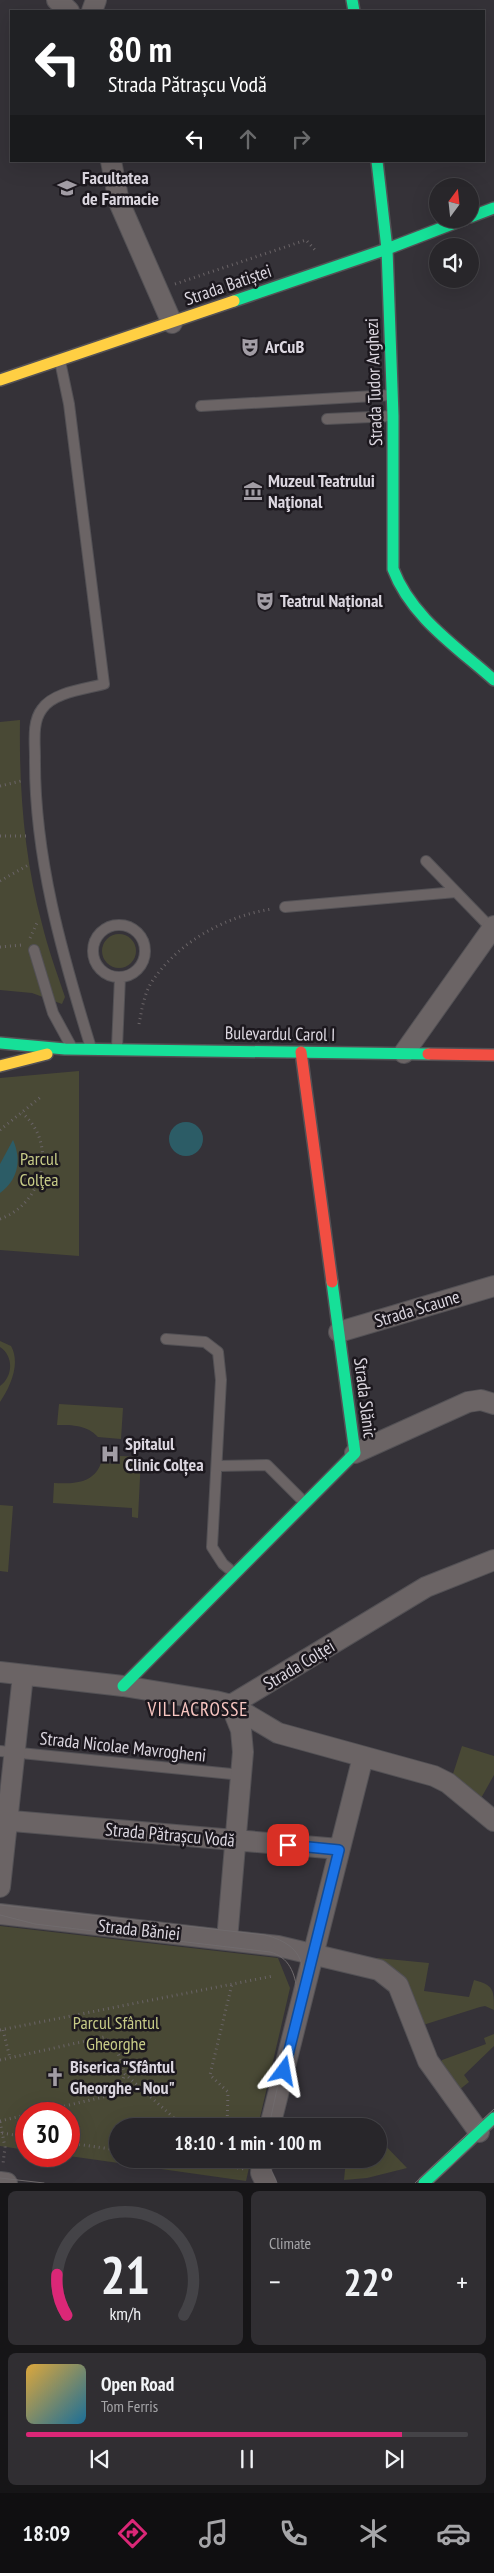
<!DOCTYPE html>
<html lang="en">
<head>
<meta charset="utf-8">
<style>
  body { margin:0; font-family:"PT Sans Narrow",sans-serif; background:#302e32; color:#f1f3f6; height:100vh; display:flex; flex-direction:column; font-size:19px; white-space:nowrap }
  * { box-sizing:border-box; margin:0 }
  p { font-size:16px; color:#a5a5a8 }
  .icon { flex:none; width:28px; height:28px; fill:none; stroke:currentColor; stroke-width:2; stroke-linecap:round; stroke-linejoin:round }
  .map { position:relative; height:2183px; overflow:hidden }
  .side { display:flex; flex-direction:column; gap:8px; padding:8px; background:#161517; flex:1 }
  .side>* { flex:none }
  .top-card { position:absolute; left:10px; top:10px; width:475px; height:152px; border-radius:0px; box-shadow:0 5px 20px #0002,0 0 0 1px #444347; background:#202124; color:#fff; overflow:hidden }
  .needle { width:32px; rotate:15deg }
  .tools { position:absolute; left:429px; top:178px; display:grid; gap:10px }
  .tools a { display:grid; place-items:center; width:50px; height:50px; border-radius:50%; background:#28262a; box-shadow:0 5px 20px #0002,0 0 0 1px #444347; font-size:25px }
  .speed { position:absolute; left:15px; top:2102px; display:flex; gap:10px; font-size:25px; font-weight:700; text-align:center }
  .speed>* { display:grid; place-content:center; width:65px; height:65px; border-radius:50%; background:#28262a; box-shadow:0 5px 20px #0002,0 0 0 1px #444347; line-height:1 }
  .speed .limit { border:8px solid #d22; background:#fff; color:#111 }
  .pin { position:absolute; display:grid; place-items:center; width:42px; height:42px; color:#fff; margin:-21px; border-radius:10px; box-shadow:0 2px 8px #0006 }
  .me { position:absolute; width:55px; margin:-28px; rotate:13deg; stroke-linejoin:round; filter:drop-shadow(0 0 4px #0008) }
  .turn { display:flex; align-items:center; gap:18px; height:105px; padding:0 15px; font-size:22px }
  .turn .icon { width:65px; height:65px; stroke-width:2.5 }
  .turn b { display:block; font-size:35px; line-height:42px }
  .lanes { display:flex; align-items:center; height:48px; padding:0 15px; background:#0003; justify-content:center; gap:25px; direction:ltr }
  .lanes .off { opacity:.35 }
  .big { font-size:38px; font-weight:600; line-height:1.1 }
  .side .widget { flex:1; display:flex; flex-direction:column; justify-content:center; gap:8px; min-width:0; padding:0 18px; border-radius:8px; background:#302e32 }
  .side .dial { align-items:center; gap:0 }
  .dial svg { height:130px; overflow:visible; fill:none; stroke:#444347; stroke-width:7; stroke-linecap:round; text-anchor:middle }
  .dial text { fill:#f1f3f6; stroke:none }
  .song { display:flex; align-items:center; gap:15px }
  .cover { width:60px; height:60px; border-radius:8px; background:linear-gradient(135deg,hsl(40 70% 55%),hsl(200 70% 35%)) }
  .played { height:5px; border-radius:2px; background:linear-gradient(90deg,#db2777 85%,#444347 85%) }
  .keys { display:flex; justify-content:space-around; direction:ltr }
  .heat { display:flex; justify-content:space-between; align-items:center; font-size:28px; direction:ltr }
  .side .tiles { flex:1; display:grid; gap:8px; grid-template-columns:1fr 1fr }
  .widget:last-child { grid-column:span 2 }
  .trip { position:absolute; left:109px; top:2118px; width:278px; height:50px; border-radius:25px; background:#28262a; box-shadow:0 5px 20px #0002,0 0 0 1px #444347; font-weight:600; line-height:50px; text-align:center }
  .menu { display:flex; height:80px; justify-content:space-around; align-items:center; background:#100f11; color:#a5a5a8 }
  .menu .icon { width:35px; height:35px }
  .menu .active { color:#db2777 }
  .menu b { font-size:22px; color:#f1f3f6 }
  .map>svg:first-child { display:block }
  .green { fill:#494935 }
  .water { fill:#2c5c66 }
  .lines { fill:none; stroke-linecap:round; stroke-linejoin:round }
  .lane-casing { stroke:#535155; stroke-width:12 }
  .street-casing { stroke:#535155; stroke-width:22 }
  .fast-casing { stroke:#535155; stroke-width:14 }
  .slow-casing { stroke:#535155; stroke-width:14 }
  .jam-casing { stroke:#535155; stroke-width:14 }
  .path { stroke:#6a6467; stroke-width:3; stroke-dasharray:1 4; stroke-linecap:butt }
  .lane { stroke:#6b6465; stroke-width:10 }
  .street { stroke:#6b6465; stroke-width:20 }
  .fast { stroke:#16e098; stroke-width:11 }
  .slow { stroke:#ffcf43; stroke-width:11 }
  .jam { stroke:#f24e42; stroke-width:11 }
  .tram { stroke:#706b6d; stroke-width:1 }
  .route-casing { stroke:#114b97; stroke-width:12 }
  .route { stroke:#1a73e8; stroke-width:9 }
  .labels { text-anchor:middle; stroke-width:5; stroke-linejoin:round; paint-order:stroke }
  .poi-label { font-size:18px; font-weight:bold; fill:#dcd7e0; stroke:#1c181e; text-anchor:start }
  .street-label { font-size:18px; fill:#dcd7e0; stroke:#1c181e }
  .park-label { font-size:18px; fill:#c7cb87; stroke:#1c181e }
  .neighbourhood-label { font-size:19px; letter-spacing:1px; fill:#f9c6c1; stroke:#1c181e }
</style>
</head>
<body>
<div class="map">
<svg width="494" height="2183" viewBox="0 0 494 2183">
  <rect width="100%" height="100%" fill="#353238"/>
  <!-- green -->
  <path class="green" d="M 20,720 C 19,789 24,857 42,924 C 48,949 57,973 65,997 L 62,1004 L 32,993 L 0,990 L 0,722 Z
    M102 951a17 17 0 1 1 34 0a17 17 0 1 1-34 0Z
    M 79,1071 L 79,1256 L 0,1250 L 0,1078 Z
    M 0,1341 L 11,1346 C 21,1364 10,1387 0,1402 L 0,1386 C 13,1377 14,1356 0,1347 Z
    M 59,1404 L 123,1408 L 121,1439 L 98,1437 C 87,1425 73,1425 57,1425 Z
    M 120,1456 L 141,1457 L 138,1518 L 132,1517 L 132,1508 L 53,1503 L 54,1483 C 72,1484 94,1484 101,1463 L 120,1464 Z
    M 0,1505 L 13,1506 L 8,1572 L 0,1571 Z
    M 462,1746 L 494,1756 L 494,1775 L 480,1800 L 452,1777 Z
    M 0,1926 L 278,1958 L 290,1988 L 258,2126 L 118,2126 L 118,2159 L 251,2159 L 246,2181 L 69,2156 L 69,2114 L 26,2114 L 26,2150 L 0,2146 Z
    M 377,1958 L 429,1963 L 424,1991 L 469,1997 L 474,1980 C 494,1985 494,1990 494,2010 L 485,2006 L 480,2007 L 423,2025 C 414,1990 403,1984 378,1961 Z
    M 494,2034 L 494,2046 L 464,2075 L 469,2082 L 459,2090 L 440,2064 L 442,2060 L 486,2044 L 484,2038 Z
    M 378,2138 L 407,2168 L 367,2178 L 344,2180 L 346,2159 L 378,2159 Z"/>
  <!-- water -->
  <path class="water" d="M169 1139a17 17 0 1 1 34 0a17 17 0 1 1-34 0Z
    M 13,1140 C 22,1160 18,1180 0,1193 L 0,1164 Z"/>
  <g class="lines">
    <!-- lane casing -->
    <g class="lane-casing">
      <path id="lane" d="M 60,361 L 69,404 L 104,684 C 86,689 53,692 42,709 C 32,722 35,742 35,757 C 34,856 62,954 91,1048
        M 201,406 L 391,395
        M 327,419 L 392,416
        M 426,861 L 492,929
        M 285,907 L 456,892
        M93 951a26 26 0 1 1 52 0a26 26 0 1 1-52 0Z
        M 34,950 L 53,1013 L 71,1046
        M 117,1048 L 120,977
        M 166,1339 L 205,1342 L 218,1352 L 221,1380 L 212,1547 L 223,1564 L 234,1573
        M 217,1466 L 267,1465 L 305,1503
        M 0,1751 L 242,1775"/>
    </g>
    <!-- street casing -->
    <g class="street-casing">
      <path id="street" d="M 57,0 L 69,11
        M 92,11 L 96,0
        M 111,161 L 119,202 L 172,323
        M 404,1053 L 494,926
        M 339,1332 L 494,1286
        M 355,1453 L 468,1402 L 481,1400 L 494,1404
        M 0,1672 L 123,1686 L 215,1701 L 231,1705 L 278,1733 L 434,1776 L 448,1783 L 494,1821
        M 231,1705 L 426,1587 L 494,1560
        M 0,1820 L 339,1849
        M 0,1887 L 23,1675
        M 0,1914 L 278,1946 L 379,1970 L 398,1985 L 428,2061 L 479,2132
        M 227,1940 L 243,1752 L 241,1730 L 231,1705
        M 270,2126 L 363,1757
        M 262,2159 L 261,2173 L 266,2183
        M 0,2182 L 7,2183"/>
    </g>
    <!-- fast casing -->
    <g class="fast-casing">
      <path id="fast" d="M 352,0 L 354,11
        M 377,161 L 387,249 L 393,416 L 393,569 C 411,617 457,647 494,680
        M 470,217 L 494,208
        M 234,301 L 387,249 L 465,219
        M 0,1043 L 65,1049 L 428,1054
        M 123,1686 L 355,1453 L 332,1282
        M 424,2183 L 494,2118"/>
    </g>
    <!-- slow casing -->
    <g class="slow-casing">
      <path id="slow" d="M 0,380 L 234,301
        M 0,1066 L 47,1054"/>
    </g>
    <!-- jam casing -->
    <g class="jam-casing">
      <path id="jam" d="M 301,1052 L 332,1282
        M 428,1054 L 494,1055"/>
    </g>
    <!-- path -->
    <path class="path" d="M 175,284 L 306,240 L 315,250
      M 0,786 L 21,781
      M 0,836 L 27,836
      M 0,881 L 30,864
      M 30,938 L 37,923
      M 0,947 L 22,945
      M 139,1024 C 142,1009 144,993 153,980 C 180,941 226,916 272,909
      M 0,1130 L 42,1096
      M 0,1219 C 43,1204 59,1144 22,1113
      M 0,2030 L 273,1976
      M 3,2030 L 10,2058
      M 0,2060 L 104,2037 L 116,2047 L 125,2074 L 183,2126
      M 30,2114 L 112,2095 L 119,2089 L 125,2074
      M 0,2121 L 26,2115
      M 0,2122 L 5,2147 L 3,2164
      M 227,2126 L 228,2092 L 210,2075 L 232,1984
      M 2,2133 L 26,2137
      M 69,2143 L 118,2150
      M 178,2159 L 244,2169
      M 219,2159 L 227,2165"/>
    <!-- lane -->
    <use href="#lane" class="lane"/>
    <!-- street -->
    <use href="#street" class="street"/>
    <!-- fast -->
    <use href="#fast" class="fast"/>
    <!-- slow -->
    <use href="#slow" class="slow"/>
    <!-- jam -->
    <use href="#jam" class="jam"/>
    <!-- tram -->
    <path class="tram" d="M 0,1905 L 265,1935 C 285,1940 304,1951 302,1974 L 269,2126
      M 0,1915 L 35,1924 L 270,1952 C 289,1957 295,1973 297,1991
      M 266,2159 L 277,2183
      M 0,2178 L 44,2183
      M 415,2183 L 494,2109
      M 433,2183 L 494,2125"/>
  </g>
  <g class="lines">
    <!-- route casing -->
    <g class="route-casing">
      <path id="route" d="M 284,2071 L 339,1850 L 288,1845"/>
    </g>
    <!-- route -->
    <use href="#route" class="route"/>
  </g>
  <!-- icons -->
  <defs>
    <g id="university-bare" transform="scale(1.5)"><path d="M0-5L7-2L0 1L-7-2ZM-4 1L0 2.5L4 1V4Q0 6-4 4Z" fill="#a29da5" stroke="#1c181e" stroke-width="2.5" paint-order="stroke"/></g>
    <g id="theatre-bare" transform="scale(1.5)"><path d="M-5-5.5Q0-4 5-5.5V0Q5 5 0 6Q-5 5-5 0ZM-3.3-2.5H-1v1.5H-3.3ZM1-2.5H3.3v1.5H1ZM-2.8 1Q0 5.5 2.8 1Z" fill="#a29da5" stroke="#1c181e" stroke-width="2.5" paint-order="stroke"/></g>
    <g id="museum-bare" transform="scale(1.5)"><path d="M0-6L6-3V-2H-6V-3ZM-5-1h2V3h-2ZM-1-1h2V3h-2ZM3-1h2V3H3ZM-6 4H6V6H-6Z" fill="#a29da5" stroke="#1c181e" stroke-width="2.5" paint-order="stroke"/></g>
    <g id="hospital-bare" transform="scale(1.5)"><path d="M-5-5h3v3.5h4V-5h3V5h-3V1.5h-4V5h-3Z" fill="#a29da5" stroke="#1c181e" stroke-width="2.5" paint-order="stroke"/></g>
    <g id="church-bare" transform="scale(1.5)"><path d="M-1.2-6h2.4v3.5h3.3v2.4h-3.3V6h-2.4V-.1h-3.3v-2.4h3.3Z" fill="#a29da5" stroke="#1c181e" stroke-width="2.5" paint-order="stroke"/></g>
  </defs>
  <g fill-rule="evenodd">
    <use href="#university-bare" x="67" y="188"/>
    <use href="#theatre-bare" x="250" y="347"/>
    <use href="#museum-bare" x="253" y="491"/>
    <use href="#theatre-bare" x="265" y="601"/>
    <use href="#hospital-bare" x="110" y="1454"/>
    <use href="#church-bare" x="55" y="2077"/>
  </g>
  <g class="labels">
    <!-- poi labels -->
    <g class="poi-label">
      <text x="82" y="184">Facultatea<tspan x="82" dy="21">de Farmacie</tspan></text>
      <text x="265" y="353">ArCuB</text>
      <text x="268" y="487">Muzeul Teatrului<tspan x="268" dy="21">Naţional</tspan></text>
      <text x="280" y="607">Teatrul Național</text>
      <text x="125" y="1450">Spitalul<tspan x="125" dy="21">Clinic Colțea</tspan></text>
      <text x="70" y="2073">Biserica "Sfântul<tspan x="70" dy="21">Gheorghe - Nou"</tspan></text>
    </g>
    <!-- street labels -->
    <g class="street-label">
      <text transform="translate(228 285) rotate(-19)" y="6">Strada Batiștei</text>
      <text transform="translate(374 382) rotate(-92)" y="6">Strada Tudor Arghezi</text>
      <text transform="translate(280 1034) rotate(1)" y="6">Bulevardul Carol I</text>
      <text transform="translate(417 1309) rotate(-17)" y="6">Strada Scaune</text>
      <text transform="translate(365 1398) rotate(83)" y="6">Strada Slănic</text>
      <text transform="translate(299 1665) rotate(-31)" y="6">Strada Colței</text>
      <text transform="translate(123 1747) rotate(6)" y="6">Strada Nicolae Mavrogheni</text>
      <text transform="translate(170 1835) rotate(5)" y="6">Strada Pătrașcu Vodă</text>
      <text transform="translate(139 1930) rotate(6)" y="6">Strada Băniei</text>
    </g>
    <!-- park labels -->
    <g class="park-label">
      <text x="39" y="1165">Parcul<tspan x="39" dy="21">Colţea</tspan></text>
      <text x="116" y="2029">Parcul Sfântul<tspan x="116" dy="21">Gheorghe</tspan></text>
    </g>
    <!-- neighbourhood labels -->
    <g class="neighbourhood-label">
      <text x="198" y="1716">VILLACROSSE</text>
    </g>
  </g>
</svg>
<div class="tools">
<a><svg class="needle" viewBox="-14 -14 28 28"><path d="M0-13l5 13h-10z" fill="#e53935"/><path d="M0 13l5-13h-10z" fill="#a5a5a8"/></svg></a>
<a><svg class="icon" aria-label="sound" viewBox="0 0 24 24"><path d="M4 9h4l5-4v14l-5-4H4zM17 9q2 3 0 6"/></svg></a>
</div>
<div class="speed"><div class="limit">30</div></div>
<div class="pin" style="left:288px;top:1845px;background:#d93025"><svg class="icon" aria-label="arrive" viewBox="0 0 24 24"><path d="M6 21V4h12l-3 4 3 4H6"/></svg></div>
<svg class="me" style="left:284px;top:2071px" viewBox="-20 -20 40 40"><path d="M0-17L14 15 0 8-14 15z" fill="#1a73e8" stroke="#fff" stroke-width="4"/></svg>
<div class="trip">18:10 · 1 min · 100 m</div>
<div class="top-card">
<div class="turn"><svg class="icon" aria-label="left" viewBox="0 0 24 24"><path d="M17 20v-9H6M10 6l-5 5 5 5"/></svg><div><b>80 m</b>Strada Pătrașcu Vodă</div></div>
<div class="lanes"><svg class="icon" aria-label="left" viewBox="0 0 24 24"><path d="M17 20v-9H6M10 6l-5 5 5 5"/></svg><svg class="icon off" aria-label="ahead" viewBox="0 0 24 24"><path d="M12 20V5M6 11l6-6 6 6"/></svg><svg class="icon off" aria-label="right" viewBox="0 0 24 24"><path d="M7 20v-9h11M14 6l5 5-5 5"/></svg></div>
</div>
</div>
<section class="side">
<div class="tiles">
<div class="widget dial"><svg viewBox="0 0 100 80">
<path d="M14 69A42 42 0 1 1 86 69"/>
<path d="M14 69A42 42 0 0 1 8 44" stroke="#db2777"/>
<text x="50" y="56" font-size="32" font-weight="700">21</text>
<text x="50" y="72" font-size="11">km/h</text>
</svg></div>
<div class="widget"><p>Climate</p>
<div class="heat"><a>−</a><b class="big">22°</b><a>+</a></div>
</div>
<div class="widget">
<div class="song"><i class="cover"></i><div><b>Open Road</b><p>Tom Ferris</p></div></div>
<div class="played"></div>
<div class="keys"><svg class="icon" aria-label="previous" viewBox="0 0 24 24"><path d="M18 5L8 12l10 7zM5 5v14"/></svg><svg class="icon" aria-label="pause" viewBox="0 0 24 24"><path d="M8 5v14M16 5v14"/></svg><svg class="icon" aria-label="next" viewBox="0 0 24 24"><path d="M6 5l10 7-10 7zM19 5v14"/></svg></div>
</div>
</div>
</section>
<nav class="menu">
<b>18:09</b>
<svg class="icon active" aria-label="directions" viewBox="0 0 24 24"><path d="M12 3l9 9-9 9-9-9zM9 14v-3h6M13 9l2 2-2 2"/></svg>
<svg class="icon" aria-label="music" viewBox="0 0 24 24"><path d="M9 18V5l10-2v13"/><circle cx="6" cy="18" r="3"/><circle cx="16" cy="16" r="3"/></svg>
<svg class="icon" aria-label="phone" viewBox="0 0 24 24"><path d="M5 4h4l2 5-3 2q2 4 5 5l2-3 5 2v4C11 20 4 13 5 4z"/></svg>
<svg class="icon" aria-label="climate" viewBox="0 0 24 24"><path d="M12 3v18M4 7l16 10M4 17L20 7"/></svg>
<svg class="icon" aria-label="car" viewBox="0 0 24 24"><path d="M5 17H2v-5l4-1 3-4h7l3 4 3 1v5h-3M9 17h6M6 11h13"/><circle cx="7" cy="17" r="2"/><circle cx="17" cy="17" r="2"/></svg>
</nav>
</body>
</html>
